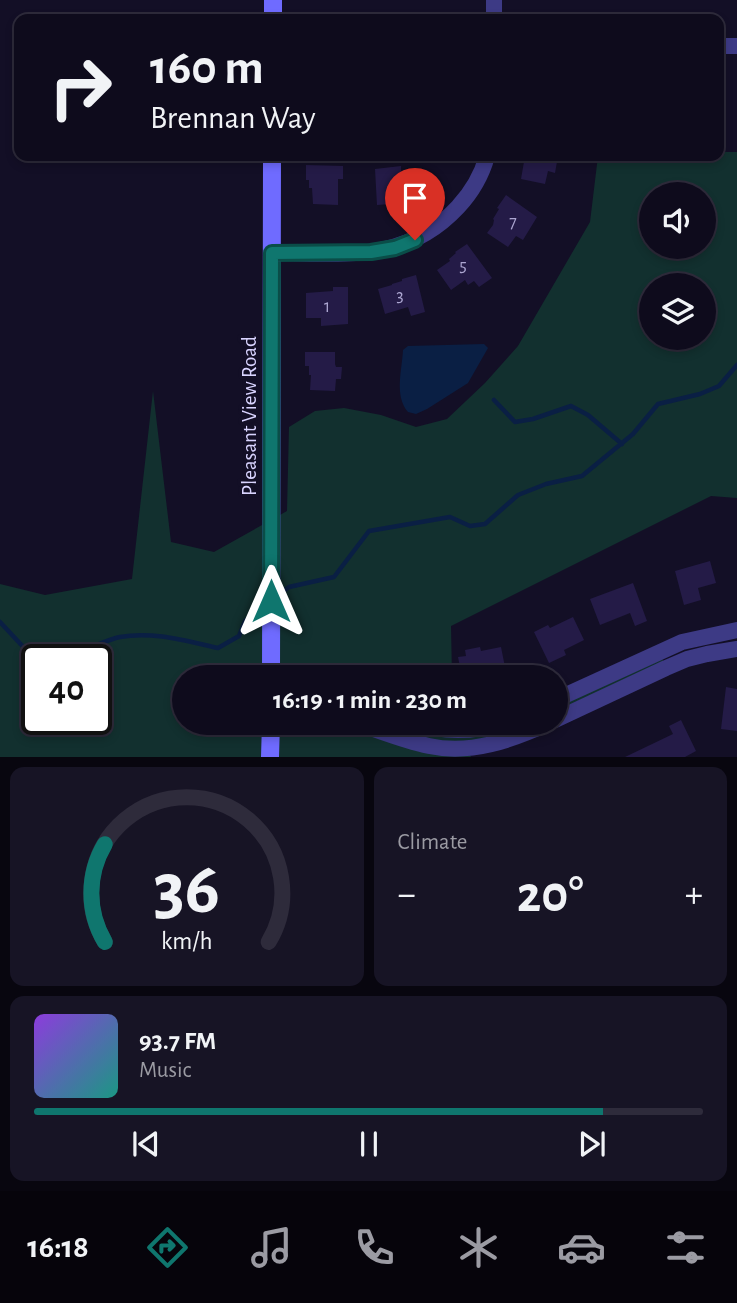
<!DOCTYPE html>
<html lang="en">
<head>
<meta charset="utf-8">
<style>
  body { margin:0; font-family:"Alegreya Sans",sans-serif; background:#171425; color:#f1f3f6; height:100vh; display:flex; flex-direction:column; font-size:26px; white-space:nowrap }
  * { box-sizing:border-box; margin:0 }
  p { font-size:23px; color:#9b9ba3 }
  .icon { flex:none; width:38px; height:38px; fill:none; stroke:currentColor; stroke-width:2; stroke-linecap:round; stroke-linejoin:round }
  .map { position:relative; height:757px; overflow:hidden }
  .panel { display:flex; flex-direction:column; gap:10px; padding:10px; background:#08060f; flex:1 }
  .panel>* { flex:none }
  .top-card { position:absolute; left:14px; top:14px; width:710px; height:147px; border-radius:14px; box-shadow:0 4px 10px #0003,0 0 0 2px #2e2b3b; background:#0e0b1c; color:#f1f3f6; overflow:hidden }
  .fabs { position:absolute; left:639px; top:182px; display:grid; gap:14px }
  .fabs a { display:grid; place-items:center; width:77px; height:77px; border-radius:50%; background:#0e0b1c; box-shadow:0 4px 10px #0003,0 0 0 2px #2e2b3b; font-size:35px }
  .speed { position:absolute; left:21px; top:644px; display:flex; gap:14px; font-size:35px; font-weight:700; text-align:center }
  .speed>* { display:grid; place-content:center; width:91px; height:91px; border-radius:50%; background:#0e0b1c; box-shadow:0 4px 10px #0003,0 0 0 2px #2e2b3b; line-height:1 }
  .speed .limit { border:4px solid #111; border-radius:10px; background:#fff; color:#111 }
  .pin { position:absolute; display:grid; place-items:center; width:60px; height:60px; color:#fff; margin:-72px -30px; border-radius:50% 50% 50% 0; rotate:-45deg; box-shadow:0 0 7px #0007 }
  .pin .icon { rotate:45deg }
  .me { position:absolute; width:77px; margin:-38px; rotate:0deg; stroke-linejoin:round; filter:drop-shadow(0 0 5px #0008) }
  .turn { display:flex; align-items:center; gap:24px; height:147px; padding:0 21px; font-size:32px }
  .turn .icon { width:91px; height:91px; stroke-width:2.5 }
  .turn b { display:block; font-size:49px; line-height:60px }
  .big { font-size:52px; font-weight:700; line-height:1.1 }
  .panel .card { flex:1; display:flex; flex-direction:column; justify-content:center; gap:10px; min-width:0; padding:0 24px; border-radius:14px; background:#171425 }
  .panel .dial { align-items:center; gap:0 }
  .dial svg { height:182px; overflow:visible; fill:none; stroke:#2e2b3b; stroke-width:7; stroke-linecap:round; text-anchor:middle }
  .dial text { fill:#f1f3f6; stroke:none }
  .song { display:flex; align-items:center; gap:21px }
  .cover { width:84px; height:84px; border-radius:10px; background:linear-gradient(135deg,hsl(270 70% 55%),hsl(170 70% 35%)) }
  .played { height:7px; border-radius:4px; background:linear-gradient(90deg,#0f766e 85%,#2e2b3b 85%) }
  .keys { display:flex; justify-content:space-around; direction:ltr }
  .heat { display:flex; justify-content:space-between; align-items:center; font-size:38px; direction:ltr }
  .panel .tiles { flex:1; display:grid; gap:10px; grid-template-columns:1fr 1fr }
  .card:last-child { grid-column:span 2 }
  .trip { position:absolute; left:172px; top:665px; width:396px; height:70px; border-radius:35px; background:#0e0b1c; box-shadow:0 4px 10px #0003,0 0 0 2px #2e2b3b; font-weight:700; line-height:70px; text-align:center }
  .tabs { display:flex; height:112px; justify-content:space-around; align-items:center; background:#06040b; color:#9b9ba3 }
  .tabs .icon { width:49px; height:49px }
  .tabs .on { color:#0f766e }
  .tabs b { font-size:32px; color:#f1f3f6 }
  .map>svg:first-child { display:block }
  .green { fill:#12302f; fill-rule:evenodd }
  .water { fill:#0a1f44 }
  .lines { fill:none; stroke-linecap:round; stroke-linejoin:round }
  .stream { stroke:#0a1f44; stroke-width:4.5 }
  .building { fill:#241b47 }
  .street { stroke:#3d3a85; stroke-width:16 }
  .secondary { stroke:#6f6bff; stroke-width:18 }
  .route-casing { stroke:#0a4d48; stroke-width:18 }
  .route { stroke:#0f766e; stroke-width:12 }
  .labels { text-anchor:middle; stroke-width:7; stroke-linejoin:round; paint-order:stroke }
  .number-label { font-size:18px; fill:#aca6d1 }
  .street-label { font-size:21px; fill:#d9d4ff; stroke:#130f26 }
</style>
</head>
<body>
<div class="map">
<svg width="737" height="757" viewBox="0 0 737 757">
  <rect width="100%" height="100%" fill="#130f26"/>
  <!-- green -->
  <path class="green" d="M 719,152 L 737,152 L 737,498 L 711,496 L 451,626 L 452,677 L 184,677 L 184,723 L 458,723 L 507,728 L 519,723 L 526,723 L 526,725 L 512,732 L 465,743 L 471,757 L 0,757 L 0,584 L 45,595 L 132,579 L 153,391 L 171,542 L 214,552 L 287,511 L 289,427 L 315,411 L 344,408 L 381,415 L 416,427 L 447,419 L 485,383 L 518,346 L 590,222 L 598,156 L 719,156 ZM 651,194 L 704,194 L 704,247 L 651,247 ZM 651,285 L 704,285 L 704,338 L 651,338 ZM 37,660 L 96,660 L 96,719 L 37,719 Z
    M 663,659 L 663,662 L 569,705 L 565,704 L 565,703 Z"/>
  <!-- water -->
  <path class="water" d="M 484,344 L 488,348 L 468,383 L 427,409 L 416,414 L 408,412 C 394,396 402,370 403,350 L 408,346 Z"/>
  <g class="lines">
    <!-- stream -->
    <path class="stream" d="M 494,400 L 515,422 L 533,419 L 571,406 L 588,415 L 622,444
      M 278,595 L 289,587 L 334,577 L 369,531 L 450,517 L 470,526 L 485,524 L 518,495 L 546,484 L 582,476 L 633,434 L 658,404 L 700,394 L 719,386 L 737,365
      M 0,622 L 28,652 L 45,660
      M 63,660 C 80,653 102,641 120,637 C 153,631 186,641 218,648 L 239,636 L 245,621 L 265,604"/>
  </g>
  <!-- building -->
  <path class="building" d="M 525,156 L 558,156 L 555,173 L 548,171 L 545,184 L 521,179 Z
    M 306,165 L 343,166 L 343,179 L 338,179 L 338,205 L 313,204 L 312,188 L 309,188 L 309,180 L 306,180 Z
    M 401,166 L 401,171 L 415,170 L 417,194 L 409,194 L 409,197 L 390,199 L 391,204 L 377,205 L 375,169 Z
    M 506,195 L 537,217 L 523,240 L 516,236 L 508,247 L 487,233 L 493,225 L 494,220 L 493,219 L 499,209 L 497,208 Z
    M 467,244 L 492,278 L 479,287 L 474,281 L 468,285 L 465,280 L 451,290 L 437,270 L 450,261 L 449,259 L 456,253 L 455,252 Z
    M 416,275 L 425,312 L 411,316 L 408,307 L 385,314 L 378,289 L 392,285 L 392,284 L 402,281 L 402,279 Z
    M 333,287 L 348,287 L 348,324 L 321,326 L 321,318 L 306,318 L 306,293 L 333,291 Z
    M 305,352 L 335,352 L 335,364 L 336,367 L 342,367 L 341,379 L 336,379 L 335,391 L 310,390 L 311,375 L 309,375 L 309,366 L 305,366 Z
    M 710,561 L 716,583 L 698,588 L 701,600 L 684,605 L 675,571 Z
    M 633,583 L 647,621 L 635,626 L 630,613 L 600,625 L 590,599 Z
    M 573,617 L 584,640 L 564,650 L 566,655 L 549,663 L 534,632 L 548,625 L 550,628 Z
    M 480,647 L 481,651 L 501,647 L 507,677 L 492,677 L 491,674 L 476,677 L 462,677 L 458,657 L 466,656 L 465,650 Z
    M 726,687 L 737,689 L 737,731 L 721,729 Z
    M 681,720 L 696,751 L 685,757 L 625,757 L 673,734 L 669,726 Z"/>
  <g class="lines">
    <!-- street -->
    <path class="street" d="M 494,19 L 494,0
      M 719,46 L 737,46
      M 272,253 C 343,253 405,264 458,207 C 471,193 482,174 487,156
      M 555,700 L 682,642 L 737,630
      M 555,720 L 666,668 L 687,659 L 707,654 L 737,649
      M 356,723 C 380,731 404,741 429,746 C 471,755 512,740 549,723
      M 413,723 C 444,733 474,732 505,723"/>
    <!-- secondary -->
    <path class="secondary" d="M 273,19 L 273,0
      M 271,677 L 272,156
      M 270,757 L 271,723"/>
  </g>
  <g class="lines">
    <!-- route casing -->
    <g class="route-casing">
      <path id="route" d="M 271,601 L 272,253 L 371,252 L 395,248 L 415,240"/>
    </g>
    <!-- route -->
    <use href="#route" class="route"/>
  </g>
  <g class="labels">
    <!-- number labels -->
    <g class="number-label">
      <text x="513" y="228">7</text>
      <text x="463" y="271">5</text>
      <text x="400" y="301">3</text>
      <text x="327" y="312">1</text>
    </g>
    <!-- street labels -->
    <g class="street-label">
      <text transform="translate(249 416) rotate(-90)" y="7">Pleasant View Road</text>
    </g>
  </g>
</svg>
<div class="fabs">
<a><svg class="icon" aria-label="sound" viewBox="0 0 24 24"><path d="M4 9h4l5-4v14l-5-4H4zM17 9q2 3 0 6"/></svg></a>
<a><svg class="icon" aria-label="layers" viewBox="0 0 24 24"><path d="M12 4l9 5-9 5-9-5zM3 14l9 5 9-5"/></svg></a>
</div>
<div class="speed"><div class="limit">40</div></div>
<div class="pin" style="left:415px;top:240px;background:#d93025"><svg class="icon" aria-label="arrive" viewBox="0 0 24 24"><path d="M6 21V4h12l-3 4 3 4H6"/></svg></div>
<svg class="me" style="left:271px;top:601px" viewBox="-20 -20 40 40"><path d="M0-17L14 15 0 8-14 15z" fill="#0f766e" stroke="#fff" stroke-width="4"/></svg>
<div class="trip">16:19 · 1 min · 230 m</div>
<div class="top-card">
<div class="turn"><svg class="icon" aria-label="right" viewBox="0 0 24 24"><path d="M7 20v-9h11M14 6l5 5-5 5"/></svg><div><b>160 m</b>Brennan Way</div></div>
</div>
</div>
<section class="panel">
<div class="tiles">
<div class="card dial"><svg viewBox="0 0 100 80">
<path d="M14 69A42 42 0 1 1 86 69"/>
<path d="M14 69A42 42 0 0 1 14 26" stroke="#0f766e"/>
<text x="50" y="56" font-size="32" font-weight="700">36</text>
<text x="50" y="72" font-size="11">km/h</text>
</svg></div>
<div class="card"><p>Climate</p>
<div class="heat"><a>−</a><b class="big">20°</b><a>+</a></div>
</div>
<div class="card">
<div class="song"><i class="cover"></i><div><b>93.7 FM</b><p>Music</p></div></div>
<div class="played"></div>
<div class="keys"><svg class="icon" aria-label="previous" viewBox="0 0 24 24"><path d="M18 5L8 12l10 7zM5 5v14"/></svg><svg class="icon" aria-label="pause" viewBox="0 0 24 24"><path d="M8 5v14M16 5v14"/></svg><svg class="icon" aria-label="next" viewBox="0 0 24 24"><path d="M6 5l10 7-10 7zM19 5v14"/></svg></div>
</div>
</div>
</section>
<nav class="tabs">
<b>16:18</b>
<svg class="icon on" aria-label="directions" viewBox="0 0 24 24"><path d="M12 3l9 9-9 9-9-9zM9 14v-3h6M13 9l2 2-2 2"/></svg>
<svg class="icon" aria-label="music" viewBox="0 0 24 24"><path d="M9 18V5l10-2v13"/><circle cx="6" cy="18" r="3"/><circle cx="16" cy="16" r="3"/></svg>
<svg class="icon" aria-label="phone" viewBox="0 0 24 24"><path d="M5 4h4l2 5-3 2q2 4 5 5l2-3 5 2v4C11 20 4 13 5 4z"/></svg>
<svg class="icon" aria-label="climate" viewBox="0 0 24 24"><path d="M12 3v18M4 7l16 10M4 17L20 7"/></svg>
<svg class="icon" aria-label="car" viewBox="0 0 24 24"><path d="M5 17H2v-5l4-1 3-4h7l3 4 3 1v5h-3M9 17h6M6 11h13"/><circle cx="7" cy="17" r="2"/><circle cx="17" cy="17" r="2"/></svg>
<svg class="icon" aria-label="filters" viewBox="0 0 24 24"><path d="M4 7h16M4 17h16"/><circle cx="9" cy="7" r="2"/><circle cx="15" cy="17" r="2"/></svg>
</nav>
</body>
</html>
